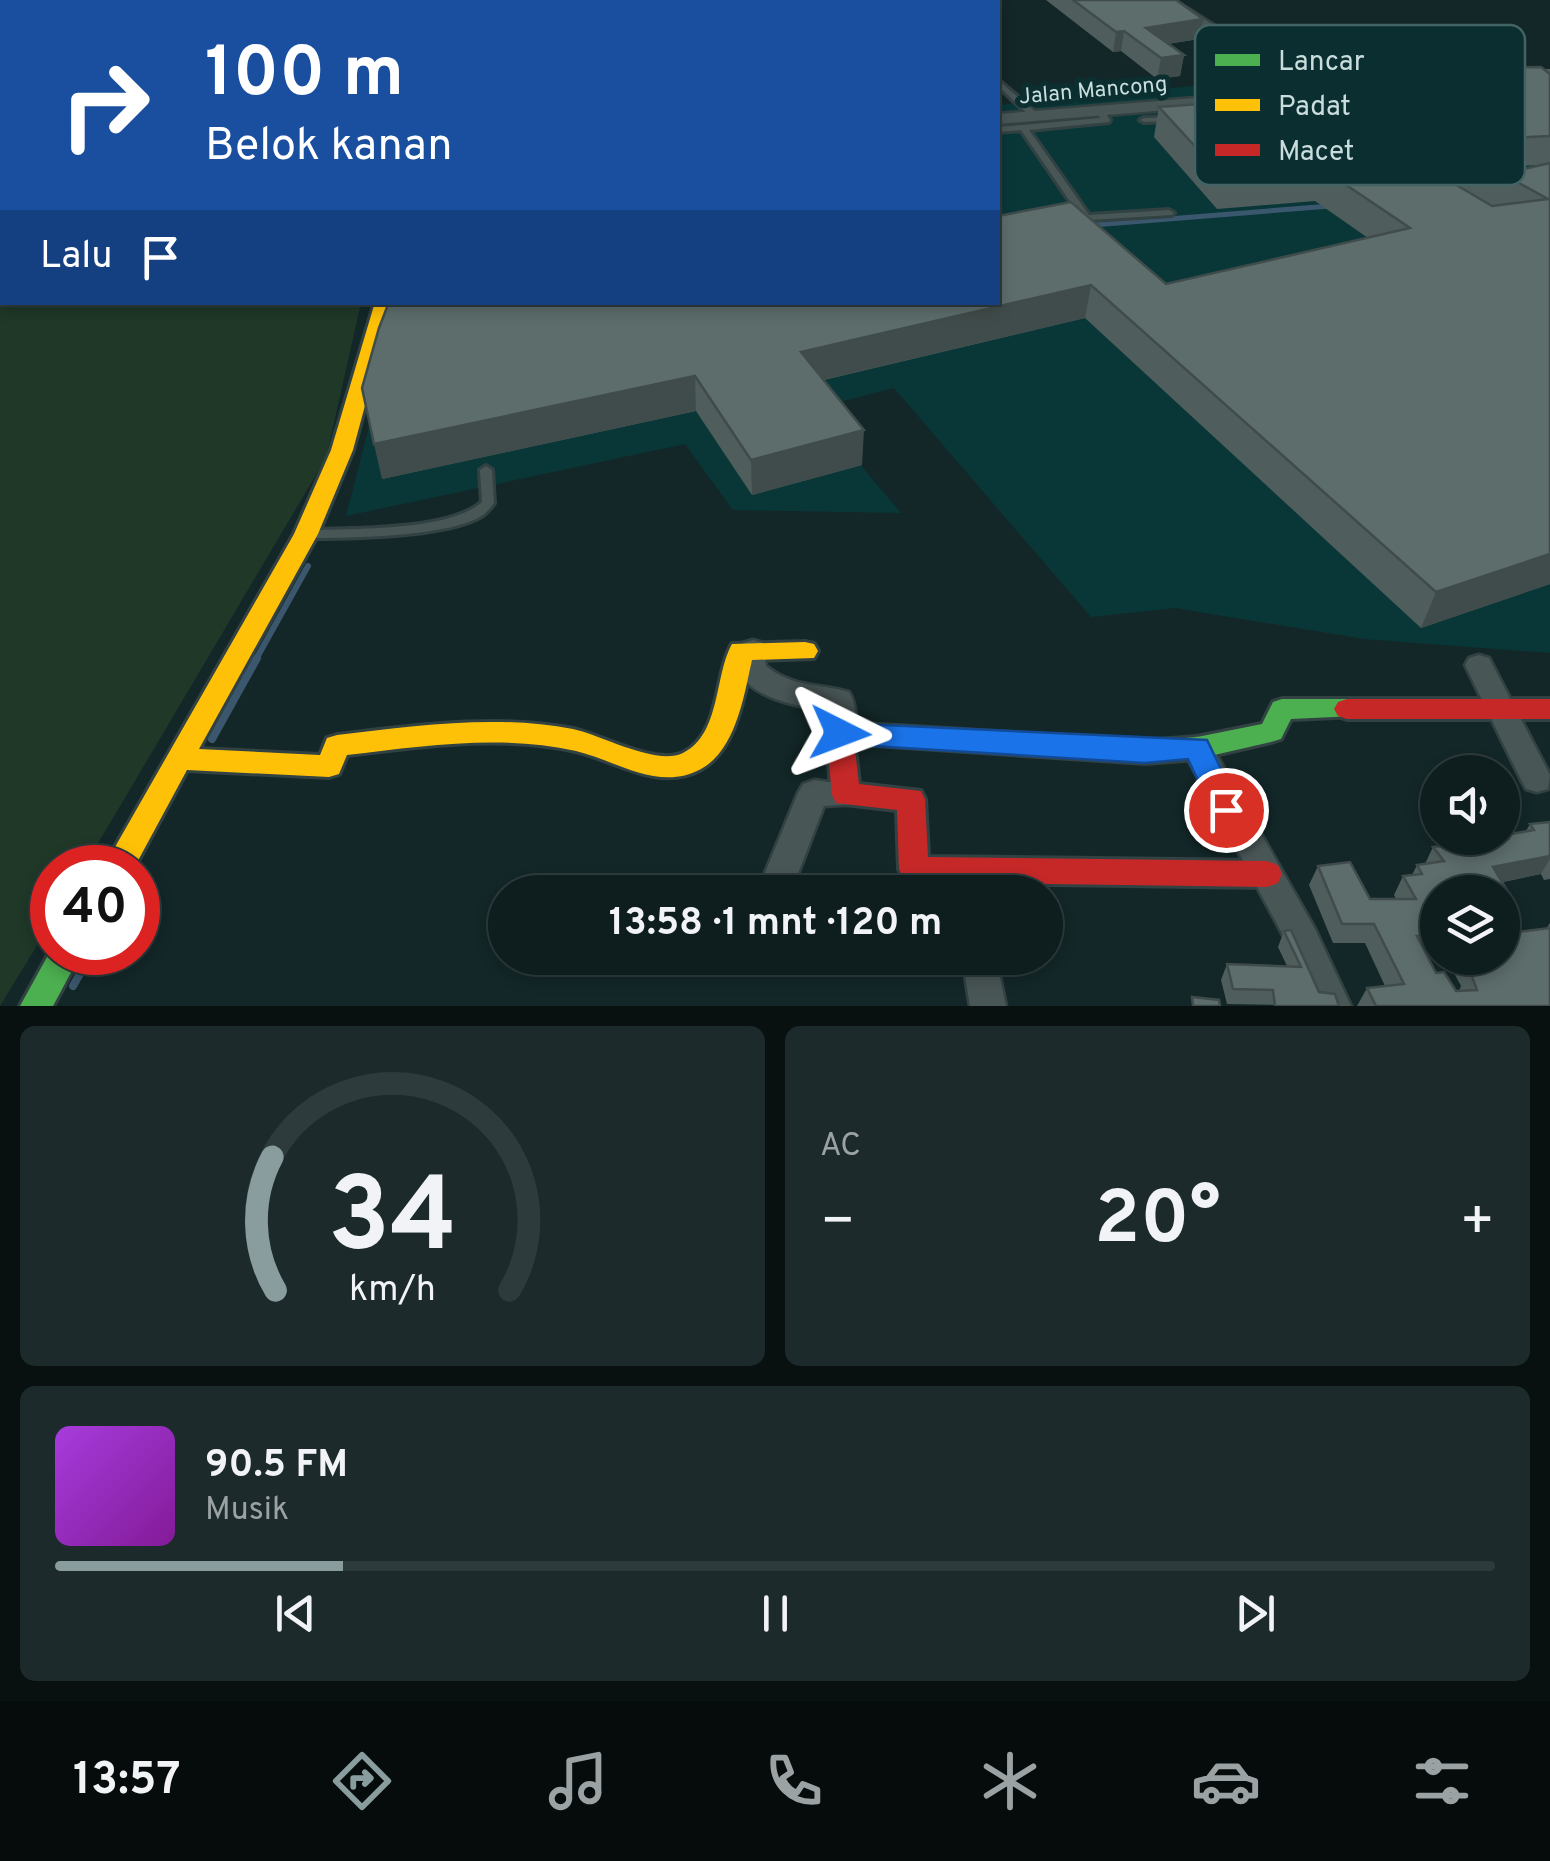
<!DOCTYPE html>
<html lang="id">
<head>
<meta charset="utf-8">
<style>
  body { margin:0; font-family:Overpass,sans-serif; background:#1c2a2b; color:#f1f3f6; height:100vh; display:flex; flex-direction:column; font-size:38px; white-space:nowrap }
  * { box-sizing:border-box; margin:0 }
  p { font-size:32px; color:#9ba2a4 }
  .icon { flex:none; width:55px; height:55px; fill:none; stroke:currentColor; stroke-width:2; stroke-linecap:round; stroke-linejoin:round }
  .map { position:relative; height:1006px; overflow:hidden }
  .sheet { display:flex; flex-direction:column; gap:20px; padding:20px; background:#081010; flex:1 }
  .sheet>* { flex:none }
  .top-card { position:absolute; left:0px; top:0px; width:1000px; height:305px; box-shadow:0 5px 15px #0003,0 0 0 2px #2e3b3c; background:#1a4fa0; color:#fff; overflow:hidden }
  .controls { position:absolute; left:1420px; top:755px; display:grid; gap:20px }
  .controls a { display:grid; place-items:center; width:100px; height:100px; border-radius:50%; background:#0e1d1e; box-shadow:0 5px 15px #0003,0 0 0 2px #2e3b3c; font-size:50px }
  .speed { position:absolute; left:30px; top:845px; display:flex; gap:20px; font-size:50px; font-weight:700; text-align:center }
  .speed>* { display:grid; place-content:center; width:130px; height:130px; border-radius:50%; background:#0e1d1e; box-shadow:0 5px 15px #0003,0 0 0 2px #2e3b3c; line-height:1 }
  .speed .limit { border:15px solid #d22; background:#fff; color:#111 }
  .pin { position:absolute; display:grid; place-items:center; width:85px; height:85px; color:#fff; margin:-42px; border:5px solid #fff; border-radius:50%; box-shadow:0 2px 10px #0007 }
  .me { position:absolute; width:110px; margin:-55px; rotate:93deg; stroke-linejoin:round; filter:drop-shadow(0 0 8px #0008) }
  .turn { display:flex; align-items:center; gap:35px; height:210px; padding:0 40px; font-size:45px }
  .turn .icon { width:130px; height:130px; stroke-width:2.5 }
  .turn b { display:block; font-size:70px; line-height:85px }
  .then { display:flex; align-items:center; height:95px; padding:0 40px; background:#0003; gap:20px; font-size:38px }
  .big { font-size:75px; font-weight:700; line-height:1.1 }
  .sheet .tile { flex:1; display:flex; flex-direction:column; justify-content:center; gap:15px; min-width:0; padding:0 35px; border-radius:15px; background:#1c2a2b }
  .sheet .dial { align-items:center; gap:0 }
  .dial svg { height:260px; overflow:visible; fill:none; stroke:#2e3b3c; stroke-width:7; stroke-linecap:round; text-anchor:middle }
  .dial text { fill:#f1f3f6; stroke:none }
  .song { display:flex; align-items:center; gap:30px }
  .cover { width:120px; height:120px; border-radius:15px; background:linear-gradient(135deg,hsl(280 70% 55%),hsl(290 70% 35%)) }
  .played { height:10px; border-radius:5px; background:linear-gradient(90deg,#8a9d9e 20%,#2e3b3c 20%) }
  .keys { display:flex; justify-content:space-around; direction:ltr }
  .heat { display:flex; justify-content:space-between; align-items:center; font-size:55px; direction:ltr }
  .sheet .tiles { flex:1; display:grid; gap:20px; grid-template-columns:1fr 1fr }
  .tile:last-child { grid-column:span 2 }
  .trip { position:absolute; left:488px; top:875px; width:575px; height:100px; border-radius:50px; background:#0e1d1e; box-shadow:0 5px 15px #0003,0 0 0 2px #2e3b3c; font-weight:700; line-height:100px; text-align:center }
  .menu { display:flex; height:160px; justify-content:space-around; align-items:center; background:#060c0c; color:#9ba2a4 }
  .menu .icon { width:70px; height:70px }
  .menu .active { color:#8a9d9e }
  .menu b { font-size:45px; color:#f1f3f6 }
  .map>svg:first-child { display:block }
  .built { fill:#093738 }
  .green { fill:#1f3828 }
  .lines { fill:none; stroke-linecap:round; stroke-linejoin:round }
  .stream-far3 { stroke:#3b576d; stroke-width:4 }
  .stream-far2 { stroke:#3b576d; stroke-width:5 }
  .stream-far1 { stroke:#3b576d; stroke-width:6 }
  .stream { stroke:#3b576d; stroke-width:8 }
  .lane-casing { stroke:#324142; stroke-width:6 }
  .street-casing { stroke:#324142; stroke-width:5 }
  .fast-casing { stroke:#324142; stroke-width:6 }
  .slow-casing { stroke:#324142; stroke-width:6 }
  .jam-casing { stroke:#324142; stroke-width:6 }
  .lane { fill:#495656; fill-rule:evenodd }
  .street { fill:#495656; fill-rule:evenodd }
  .fast { fill:#4caf50; fill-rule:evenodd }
  .slow { fill:#ffc107; fill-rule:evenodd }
  .jam { fill:#c62828; fill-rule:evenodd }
  .rail { stroke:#536161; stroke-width:4; stroke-dasharray:8 8; stroke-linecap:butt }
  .slow-bridge-casing { stroke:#324142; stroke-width:18; stroke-linecap:butt }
  .slow-bridge { stroke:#ffc107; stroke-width:14 }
  .wall { fill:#4f5e5c; fill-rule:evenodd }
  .shaded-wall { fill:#404c4b }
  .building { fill:#5c6d6b; stroke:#404c4b; stroke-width:2.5; fill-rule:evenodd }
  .route { fill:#1a73e8; stroke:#114b97; stroke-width:2.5 }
  .labels { text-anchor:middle; stroke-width:10; stroke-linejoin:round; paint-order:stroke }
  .far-street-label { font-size:22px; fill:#cadddd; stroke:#0b2f30 }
  .key { fill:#0b2f30; stroke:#446364; stroke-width:2.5 }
  .key-label { font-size:28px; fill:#cadddd }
</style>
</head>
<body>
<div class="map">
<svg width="1550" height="1006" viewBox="0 0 1550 1006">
  <rect width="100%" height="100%" fill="#132728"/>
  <!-- built -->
  <path class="built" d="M 1478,71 L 1550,78 L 1550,653 L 1364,639 L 1175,608 L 1091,617 L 894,388 L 813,409 L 901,513 L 733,510 L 685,444 L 346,516 L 401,303 L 998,302 L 998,105 L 1244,81 Z"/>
  <!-- green -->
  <path class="green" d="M 0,142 L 2,302 L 361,303 L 326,458 L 84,867 L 52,868 L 52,921 L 0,1006 Z"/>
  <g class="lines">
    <!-- stream-far3 -->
    <path class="stream-far3" d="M 233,2 L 237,0"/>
    <!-- stream-far2 -->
    <path class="stream-far2" d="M 1093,225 L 1330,206"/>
    <!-- stream-far1 -->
    <path class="stream-far1" d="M 255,661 L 308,566"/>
    <!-- stream -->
    <path class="stream" d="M 212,739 L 257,658
      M 73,986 L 92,952"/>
    <!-- lane casing -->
    <g class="lane-casing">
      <path id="lane" d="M 1202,40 L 1208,40 L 1303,95 L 1296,97 L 1202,44 Z
        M 998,80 L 1037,113 L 1037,117 L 1031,117 L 998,86 Z
        M 1096,108 L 1102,108 L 1110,120 L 1109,122 L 1029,130 L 1089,215 L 1169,210 L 1174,213 L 1172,215 L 1072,221 L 1072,217 L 1080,216 L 1021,130 L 998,132 L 998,127 L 1100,118 L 1095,110 Z
        M 1172,117 L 1176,119 L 1175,121 L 1144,122 L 1140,120 L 1144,118 Z
        M 486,466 L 492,470 L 494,503 C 492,506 487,512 483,515 C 450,537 350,538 308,538 L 302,534 L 308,530 C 351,529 450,531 482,502 L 480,470 Z"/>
    </g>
    <!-- street casing -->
    <g class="street-casing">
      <path id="street" d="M 1157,0 L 1174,0 L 1313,88 L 1371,83 L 1379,88 L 1371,93 L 998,124 L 998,114 L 1294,90 Z
        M 753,640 L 763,643 L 766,666 C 793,688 819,683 849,692 C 857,705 858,728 851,741 L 840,745 L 829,741 L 825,710 C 792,707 717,690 743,643 Z
        M 1479,655 L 1489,658 L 1550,775 L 1548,789 L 1537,792 L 1526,789 L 1521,780 L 1465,665 L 1469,658 Z
        M 1197,736 L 1208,740 L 1315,929 L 1351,1006 L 1315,1006 L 1291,950 L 1182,748 L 1186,740 Z
        M 814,780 L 857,786 L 862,795 L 857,804 L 824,806 L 791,892 L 757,892 L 798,793 L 803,784 Z
        M 962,958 L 996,958 L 1006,1006 L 970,1006 Z"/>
    </g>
    <!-- fast casing -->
    <g class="fast-casing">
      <path id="fast" d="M 1282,699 L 1347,699 L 1356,702 L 1360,709 L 1356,716 L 1291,719 L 1281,739 L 1271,742 L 1197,759 L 1145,763 L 846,743 L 836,740 L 832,733 L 836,726 L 846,723 L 1145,741 L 1197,737 L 1262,724 L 1273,702 Z
        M 52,948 L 52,952 L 82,952 L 53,1006 L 20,1006 Z"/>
    </g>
    <!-- slow casing -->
    <g class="slow-casing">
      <path id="slow" d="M 0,108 L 2,108 L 2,116 L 0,116 Z
        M 375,302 L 393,302 L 353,450 L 318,534 L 199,749 L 320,755 L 327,738 L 337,735 C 414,726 495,714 573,729 C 601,735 656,766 683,753 C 721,734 714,676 732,644 L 805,642 L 814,644 L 818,651 L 814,658 L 752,660 C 744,695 736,750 701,769 C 659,792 617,761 576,751 C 502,734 422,746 347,755 L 339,774 L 329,777 L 187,770 L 134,868 L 103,868 L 294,534 L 331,450 Z"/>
    </g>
    <!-- jam casing -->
    <g class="jam-casing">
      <path id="jam" d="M 1347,699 L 1550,699 L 1550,719 L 1347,719 L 1338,716 L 1334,709 L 1338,702 Z
        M 846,723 L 856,726 L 860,733 L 854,741 L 859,784 L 921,791 L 925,799 L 928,857 L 1267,861 L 1278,865 L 1282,874 L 1278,883 L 1267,887 L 914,882 L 903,878 L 899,869 L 897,810 L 836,803 L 832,795 L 826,733 L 830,726 Z"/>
    </g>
    <!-- lane -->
    <use href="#lane" class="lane"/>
    <!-- street -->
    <use href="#street" class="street"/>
    <!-- fast -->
    <use href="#fast" class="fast"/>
    <!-- slow -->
    <use href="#slow" class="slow"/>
    <!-- jam -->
    <use href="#jam" class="jam"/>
    <!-- rail -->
    <path class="rail" d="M 491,2 L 500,0"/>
    <!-- slow-bridge casing -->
    <g class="slow-bridge-casing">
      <path id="slow-bridge" d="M 407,0 L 411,2"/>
    </g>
    <!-- slow-bridge -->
    <use href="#slow-bridge" class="slow-bridge"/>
  </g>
  <!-- wall -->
  <path class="wall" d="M 1046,0 L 1176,0 L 1199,39 L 1168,44 L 1184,55 L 1180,76 L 1157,79 L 1121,51 L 1113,52 Z
    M 1550,69 L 1550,584 L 1421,628 L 1085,318 L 824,380 L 862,465 L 752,495 L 696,411 L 382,479 L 998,216 L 1166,284 L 1368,238 L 1315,201 L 1217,209 L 1154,137 L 1159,107 L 1339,94 L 1345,71 ZM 1542,165 L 1520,170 L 1515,166 Z
    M 1550,822 L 1550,879 L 1544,880 L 1541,874 L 1503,882 L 1511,897 L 1504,910 L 1517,932 L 1546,929 L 1550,923 L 1550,1006 L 1357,1006 L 1367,988 L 1385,986 L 1365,943 L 1333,943 L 1309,885 L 1318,866 L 1370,899 L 1396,899 L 1394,895 L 1403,876 L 1412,875 L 1417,865 L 1425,864 L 1433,847 L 1502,839 L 1505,835 L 1526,831 L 1530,824 ZM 1438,892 L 1502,892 L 1502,958 L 1446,958 L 1461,986 L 1459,991 L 1456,991 L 1436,973 L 1425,952 L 1438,950 Z
    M 1284,931 L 1319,992 L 1339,1006 L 1227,1004 L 1221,980 L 1227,964 L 1287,966 L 1278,947 Z"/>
  <!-- shaded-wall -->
  <path class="shaded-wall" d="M 1203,19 L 1199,39 L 1146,47 L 1146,28 Z
    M 1124,31 L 1121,51 L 1113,52 L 1116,32 Z
    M 1184,55 L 1180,76 L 1157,79 L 1161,58 Z
    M 1091,285 L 1085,318 L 801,385 L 801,352 Z
    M 695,376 L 696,411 L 382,479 L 374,444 Z
    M 864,430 L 862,465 L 752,495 L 751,460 Z
    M 1550,554 L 1550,584 L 1421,628 L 1436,592 Z
    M 1550,856 L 1550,859 L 1541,874 L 1482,886 L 1493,867 Z"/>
  <!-- building -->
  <path class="building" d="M 652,0 L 921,0 L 924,2 L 655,2 Z
    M 1073,0 L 1176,0 L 1203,19 L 1146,28 L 1184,55 L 1161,58 L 1124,31 L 1116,32 Z
    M 1541,67 L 1550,74 L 1550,136 L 1481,139 L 1520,170 L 1550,163 L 1550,554 L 1436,592 L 1091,285 L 801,352 L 864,430 L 751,460 L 695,376 L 374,444 L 362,388 L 379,328 L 389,302 L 998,302 L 998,216 L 1071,202 L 1166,284 L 1410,228 L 1324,170 L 1224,178 L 1159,107 L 1350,93 L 1425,153 L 1434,150 L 1433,145 L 1345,71 ZM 1481,162 L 1548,199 L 1492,206 L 1426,167 Z
    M 1550,822 L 1550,856 L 1493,867 L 1511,897 L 1502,898 L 1502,892 L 1438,892 L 1438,933 L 1417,936 L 1436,973 L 1444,972 L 1456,991 L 1477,990 L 1470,971 L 1474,970 L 1468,958 L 1502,958 L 1502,908 L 1517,932 L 1550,928 L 1550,1006 L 1376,1006 L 1367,988 L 1404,984 L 1374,924 L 1342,924 L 1318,866 L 1350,862 L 1370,899 L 1416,899 L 1403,876 L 1422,874 L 1417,865 L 1444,861 L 1433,847 L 1508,839 L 1505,835 L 1534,830 L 1530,824 Z
    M 1291,930 L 1319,992 L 1335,994 L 1339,1006 L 1275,1006 L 1273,990 L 1233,989 L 1227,964 L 1301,967 L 1284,931 Z
    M 1192,997 L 1219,1000 L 1220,1006 L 1193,1006 Z"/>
  <!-- route -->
  <path class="route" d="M 840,723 L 1207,740 L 1241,810 L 1236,819 L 1216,819 L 1188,759 L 1145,763 L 840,744 L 826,733 Z"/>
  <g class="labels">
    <!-- far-street labels -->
    <g class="far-street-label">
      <text transform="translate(1093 89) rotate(-5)" y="8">Jalan Mancong</text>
    </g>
  </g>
  <!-- legend -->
  <rect x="1195" y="25" width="330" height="160" rx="15" class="key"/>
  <rect x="1215" y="54" width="45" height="12" fill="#4caf50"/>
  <rect x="1215" y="99" width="45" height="12" fill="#ffc107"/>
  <rect x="1215" y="144" width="45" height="12" fill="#c62828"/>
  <g class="key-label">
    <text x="1278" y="70">Lancar</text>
    <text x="1278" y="115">Padat</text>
    <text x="1278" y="160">Macet</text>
  </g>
</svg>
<div class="controls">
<a><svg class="icon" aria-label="sound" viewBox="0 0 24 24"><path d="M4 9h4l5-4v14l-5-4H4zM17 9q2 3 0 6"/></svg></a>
<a><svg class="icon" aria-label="layers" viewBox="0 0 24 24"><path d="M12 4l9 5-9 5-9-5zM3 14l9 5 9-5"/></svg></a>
</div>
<div class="speed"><div class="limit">40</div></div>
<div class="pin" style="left:1226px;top:810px;background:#d93025"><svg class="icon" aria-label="arrive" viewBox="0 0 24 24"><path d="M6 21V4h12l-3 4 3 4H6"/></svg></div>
<svg class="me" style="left:840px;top:733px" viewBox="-20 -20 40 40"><path d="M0-17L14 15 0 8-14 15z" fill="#1a73e8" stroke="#fff" stroke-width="4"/></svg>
<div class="trip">13:58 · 1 mnt · 120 m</div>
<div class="top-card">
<div class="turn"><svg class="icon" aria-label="right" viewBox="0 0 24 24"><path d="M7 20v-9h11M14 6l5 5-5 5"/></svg><div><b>100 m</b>Belok kanan</div></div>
<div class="then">Lalu<svg class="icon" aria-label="arrive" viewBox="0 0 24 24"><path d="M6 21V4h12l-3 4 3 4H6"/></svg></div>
</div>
</div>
<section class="sheet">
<div class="tiles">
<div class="tile dial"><svg viewBox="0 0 100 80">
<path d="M14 69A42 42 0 1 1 86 69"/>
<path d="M14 69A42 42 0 0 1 13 28" stroke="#8a9d9e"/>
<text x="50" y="56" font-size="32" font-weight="700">34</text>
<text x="50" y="72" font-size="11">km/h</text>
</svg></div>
<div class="tile"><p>AC</p>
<div class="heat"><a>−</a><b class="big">20°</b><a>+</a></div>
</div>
<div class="tile">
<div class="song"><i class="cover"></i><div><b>90.5 FM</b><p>Musik</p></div></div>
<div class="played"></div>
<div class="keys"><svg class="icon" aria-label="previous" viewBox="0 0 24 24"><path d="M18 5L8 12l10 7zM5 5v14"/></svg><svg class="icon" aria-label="pause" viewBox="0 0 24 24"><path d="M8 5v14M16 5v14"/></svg><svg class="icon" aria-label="next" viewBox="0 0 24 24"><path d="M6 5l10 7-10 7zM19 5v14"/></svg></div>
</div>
</div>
</section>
<nav class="menu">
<b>13:57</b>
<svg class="icon active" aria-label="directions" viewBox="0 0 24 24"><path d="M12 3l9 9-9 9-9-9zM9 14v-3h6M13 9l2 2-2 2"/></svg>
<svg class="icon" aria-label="music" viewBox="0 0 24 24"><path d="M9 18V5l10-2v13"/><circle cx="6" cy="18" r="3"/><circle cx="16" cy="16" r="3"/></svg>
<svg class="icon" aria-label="phone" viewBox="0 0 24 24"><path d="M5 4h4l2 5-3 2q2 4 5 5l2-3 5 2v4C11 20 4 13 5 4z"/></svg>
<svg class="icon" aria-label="climate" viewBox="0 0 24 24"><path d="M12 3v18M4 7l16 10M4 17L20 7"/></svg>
<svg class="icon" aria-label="car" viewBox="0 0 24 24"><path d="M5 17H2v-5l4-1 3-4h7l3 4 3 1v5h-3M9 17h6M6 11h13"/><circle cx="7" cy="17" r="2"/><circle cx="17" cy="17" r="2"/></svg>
<svg class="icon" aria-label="filters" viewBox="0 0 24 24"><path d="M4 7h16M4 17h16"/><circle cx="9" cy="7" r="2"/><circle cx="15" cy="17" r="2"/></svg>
</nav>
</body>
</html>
